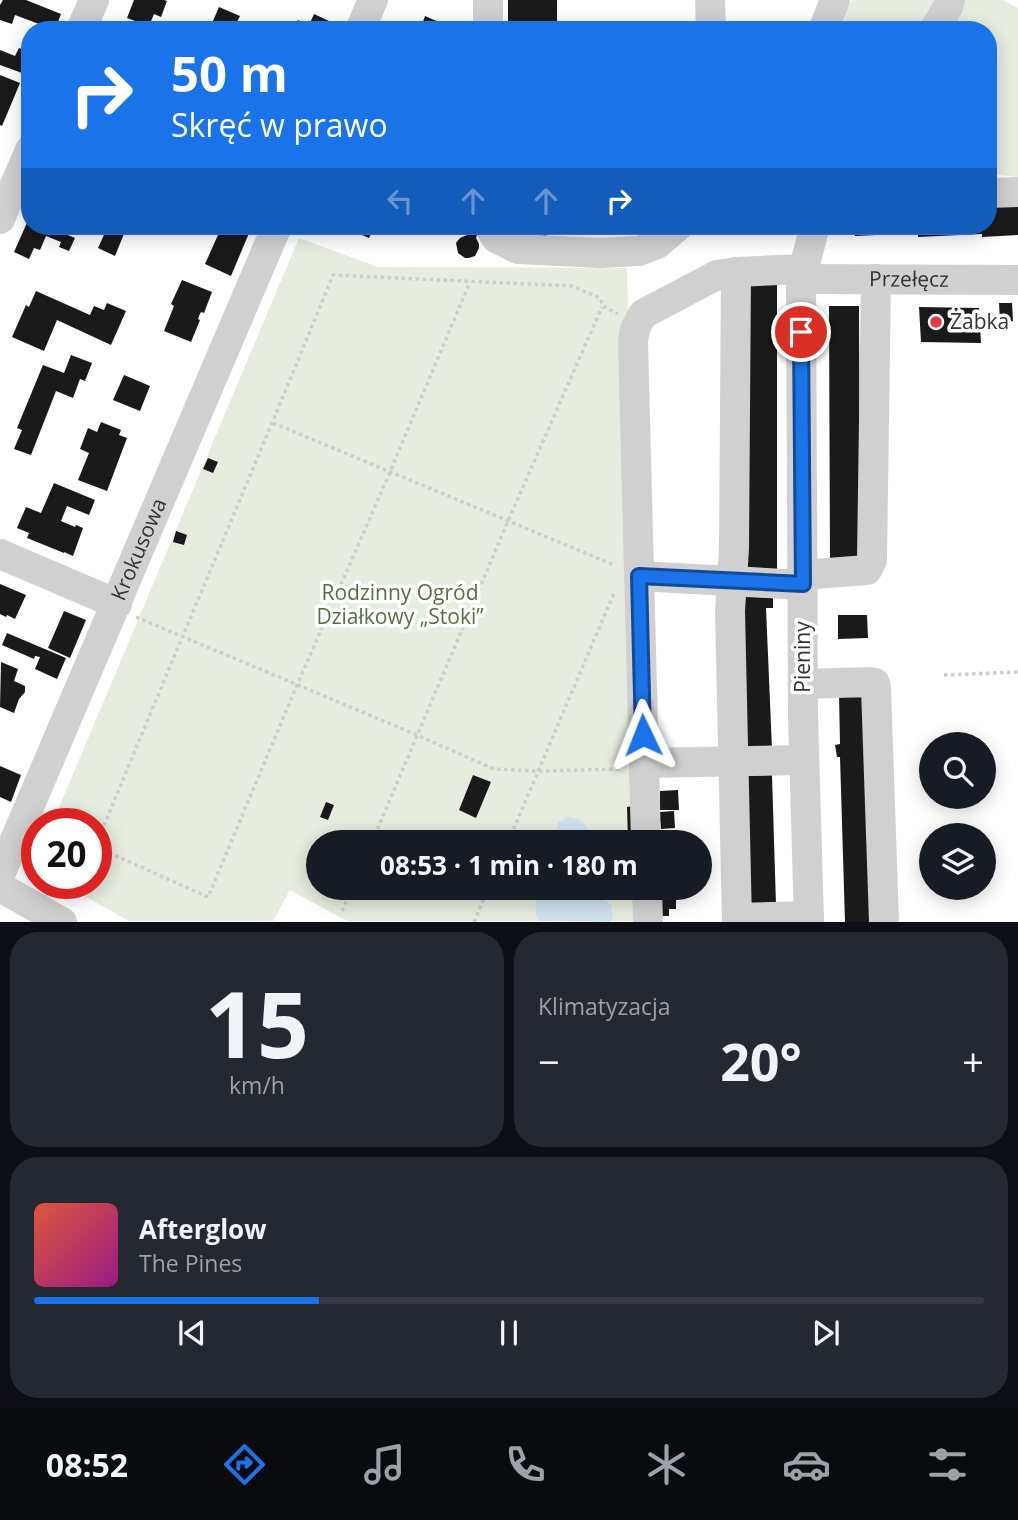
<!DOCTYPE html>
<html lang="pl">
<head>
<meta charset="utf-8">
<style>
  body { margin:0; font-family:"Open Sans",sans-serif; background:#242831; color:#f1f3f6; height:100vh; display:flex; flex-direction:column; font-size:26px; white-space:nowrap }
  * { box-sizing:border-box; margin:0 }
  p { font-size:23px; color:#9ea1a6 }
  .icon { flex:none; width:38px; height:38px; fill:none; stroke:currentColor; stroke-width:2; stroke-linecap:round; stroke-linejoin:round }
  .map { position:relative; height:922px; overflow:hidden }
  .side { display:flex; flex-direction:column; gap:10px; padding:10px; background:#0d0f14; flex:1 }
  .side>* { flex:none }
  .banner { position:absolute; left:21px; top:21px; width:976px; height:214px; border-radius:28px; box-shadow:0 4px 18px #0003; background:#1a73e8; color:#fff; overflow:hidden }
  .controls { position:absolute; left:919px; top:732px; display:grid; gap:14px }
  .controls a { display:grid; place-items:center; width:77px; height:77px; border-radius:50%; background:#171b24; box-shadow:0 4px 18px #0003; font-size:35px }
  .speed { position:absolute; left:21px; top:808px; display:flex; gap:14px; font-size:35px; font-weight:700; text-align:center }
  .speed>* { display:grid; place-content:center; width:91px; height:91px; border-radius:50%; background:#171b24; box-shadow:0 4px 18px #0003; line-height:1 }
  .speed .limit { border:10px solid #d22; background:#fff; color:#111 }
  .pin { position:absolute; display:grid; place-items:center; width:60px; height:60px; color:#fff; margin:-30px; border:4px solid #fff; border-radius:50%; box-shadow:0 2px 7px #0007 }
  .me { position:absolute; width:77px; margin:-38px; rotate:358deg; stroke-linejoin:round; filter:drop-shadow(0 0 5px #0008) }
  .turn { display:flex; align-items:center; gap:24px; height:147px; padding:0 35px; font-size:32px }
  .turn .icon { width:91px; height:91px; stroke-width:2.5 }
  .turn b { display:block; font-size:49px; line-height:60px }
  .lanes { display:flex; align-items:center; height:66px; padding:0 35px; background:#0003; justify-content:center; gap:35px; direction:ltr }
  .lanes .off { opacity:.35 }
  .big { font-size:52px; font-weight:700; line-height:1.1 }
  .side .widget { flex:1; display:flex; flex-direction:column; justify-content:center; gap:10px; min-width:0; padding:0 24px; border-radius:28px; background:#242831 }
  .side .dial { align-items:center; gap:0 }
  .dial b { font-size:91px; line-height:1 }
  .song { display:flex; align-items:center; gap:21px }
  .cover { width:84px; height:84px; border-radius:10px; background:linear-gradient(135deg,hsl(10 70% 55%),hsl(310 70% 35%)) }
  .played { height:7px; border-radius:4px; background:linear-gradient(90deg,#1a73e8 30%,#363941 30%) }
  .keys { display:flex; justify-content:space-around; direction:ltr }
  .heat { display:flex; justify-content:space-between; align-items:center; font-size:38px; direction:ltr }
  .side .tiles { flex:1; display:grid; gap:10px; grid-template-columns:1fr 1fr }
  .widget:last-child { grid-column:span 2 }
  .trip { position:absolute; left:306px; top:830px; width:406px; height:70px; border-radius:35px; background:#171b24; box-shadow:0 4px 18px #0003; font-weight:700; line-height:70px; text-align:center }
  .dock { display:flex; height:112px; justify-content:space-around; align-items:center; background:#090b0e; color:#9ea1a6 }
  .dock .icon { width:49px; height:49px }
  .dock .selected { color:#1a73e8 }
  .dock b { font-size:32px; color:#f1f3f6 }
  .map>svg:first-child { display:block }
  .green { fill:#e6ecdf }
  .water { fill:#cfe2ee }
  .building { fill:#1a1a1a }
  .lines { fill:none; stroke-linecap:round; stroke-linejoin:round }
  .path { stroke:#cdcdcd; stroke-width:3.5; stroke-dasharray:3.5 3.5; stroke-linecap:butt }
  .minor { stroke:#d0d0d0; stroke-width:30 }
  .route-casing { stroke:#114b97; stroke-width:18 }
  .route { stroke:#1a73e8; stroke-width:12 }
  .poi-dot { fill:#e63946; stroke:#fff; stroke-width:2.5 }
  .labels { text-anchor:middle; stroke-width:7; stroke-linejoin:round; paint-order:stroke }
  .street-label { font-size:21px; fill:#333; stroke:#fff }
  .poi-label { font-size:21px; fill:#333; stroke:#fff; text-anchor:start }
  .park-label { font-size:21px; fill:#56703f; stroke:#fff }
</style>
</head>
<body>
<div class="map">
<svg width="1018" height="922" viewBox="0 0 1018 922">
  <rect width="100%" height="100%" fill="#fff"/>
  <!-- green -->
  <path class="green" d="M 852,0 L 943,0 C 939,6 936,14 931,19 C 915,36 867,30 844,30 L 843,17 Z
    M 960,0 L 1003,0 L 1018,8 L 1018,177 L 989,174 L 989,30 L 950,30 Z
    M 299,238 L 378,267 L 627,268 L 641,842 L 318,842 L 318,887 L 643,887 L 643,921 L 347,921 L 290,890 L 273,921 L 129,921 L 63,884 L 96,884 L 96,824 L 52,824 Z"/>
  <!-- water -->
  <path class="water" d="M 568,816 C 583,820 589,826 593,842 L 555,842 L 558,823 Z
    M 544,887 L 598,887 L 599,896 L 611,905 L 613,918 L 610,922 L 539,921 C 533,910 535,897 544,887 Z"/>
  <!-- building -->
  <path class="building" d="M 3,0 L 26,0 L 61,14 L 55,30 L 15,15 L 12,24 L 0,20 L 0,5 Z
    M 134,0 L 164,0 L 167,1 L 161,17 L 154,14 L 149,26 L 127,18 Z
    M 508,0 L 557,0 L 557,30 L 508,30 Z
    M 219,7 L 240,16 L 234,28 L 231,27 L 230,30 L 209,30 Z
    M 314,14 L 329,21 L 325,30 L 294,30 L 298,20 L 309,25 Z
    M 425,16 L 446,25 L 456,30 L 420,30 Z
    M 19,48 L 30,52 L 22,73 L 0,65 L 0,50 L 15,56 Z
    M 0,75 L 20,83 L 2,126 L 0,125 Z
    M 1018,206 L 1018,235 L 982,237 L 982,234 L 918,237 L 918,233 L 855,236 L 854,226 L 989,226 L 989,207 Z
    M 30,216 L 30,226 L 46,226 L 75,238 L 69,251 L 59,247 L 61,242 L 46,236 L 40,250 L 34,248 L 29,259 L 14,252 Z
    M 108,226 L 141,226 L 137,234 L 126,229 L 115,256 L 98,248 Z
    M 222,226 L 252,226 L 231,276 L 205,264 Z
    M 356,226 L 375,226 L 369,238 L 353,231 Z
    M 514,226 L 548,226 L 546,244 L 512,239 Z
    M 470,229 L 478,231 L 476,238 L 479,244 L 479,248 L 475,256 L 469,258 L 465,258 L 458,253 L 456,243 L 460,238 L 467,235 Z
    M 747,279 L 777,279 L 777,576 L 747,576 Z
    M 182,280 L 212,292 L 204,313 L 201,312 L 199,316 L 198,319 L 200,320 L 191,342 L 164,331 L 174,306 L 171,304 Z
    M 36,291 L 90,315 L 94,306 L 104,310 L 107,303 L 126,311 L 111,345 L 57,320 L 44,351 L 12,337 L 26,305 L 29,307 Z
    M 999,303 L 1012,303 L 1013,321 L 1000,322 Z
    M 829,306 L 859,306 L 860,564 L 830,564 Z
    M 919,307 L 979,308 L 981,343 L 921,342 Z
    M 71,355 L 92,363 L 85,381 L 80,379 L 73,398 L 56,391 L 31,455 L 14,449 L 22,430 L 17,428 L 43,365 L 64,373 Z
    M 124,375 L 150,386 L 140,411 L 113,400 Z
    M 101,422 L 121,430 L 119,435 L 127,438 L 107,491 L 78,480 L 89,453 L 80,449 L 88,428 L 97,432 Z
    M 208,458 L 218,462 L 213,473 L 203,469 Z
    M 54,483 L 95,500 L 89,515 L 67,506 L 61,521 L 75,527 L 76,525 L 83,528 L 73,556 L 64,552 L 64,553 L 27,538 L 29,533 L 17,528 L 26,507 L 41,513 Z
    M 176,531 L 187,535 L 184,545 L 173,542 Z
    M 0,584 L 26,595 L 15,619 L 7,615 L 6,617 L 0,614 Z
    M 773,595 L 773,608 L 766,608 L 772,749 L 743,750 L 737,596 Z
    M 64,611 L 86,620 L 70,658 L 48,648 Z
    M 838,615 L 867,615 L 868,638 L 838,639 Z
    M 7,633 L 66,658 L 57,679 L 35,669 L 40,657 L 35,656 L 34,659 L 2,645 Z
    M 1,662 L 18,669 L 14,681 L 25,686 L 25,692 L 19,699 L 14,713 L 0,707 Z
    M 869,693 L 875,922 L 845,922 L 840,757 L 837,757 L 835,745 L 840,744 L 839,694 Z
    M 0,766 L 21,775 L 11,802 L 0,797 Z
    M 473,775 L 491,782 L 476,818 L 459,810 Z
    M 772,775 L 776,905 L 747,905 L 743,776 Z
    M 678,790 L 679,810 L 660,810 L 660,791 Z
    M 326,802 L 334,805 L 328,820 L 320,817 Z
    M 634,806 L 635,842 L 628,842 L 627,807 Z
    M 674,811 L 675,828 L 661,829 L 659,812 Z
    M 661,894 L 676,894 L 676,909 L 669,909 L 669,916 L 661,916 Z"/>
  <g class="lines">
    <!-- path -->
    <path class="path" d="M 273,423 L 614,565
      M 136,617 L 417,735 L 494,769 L 538,771 L 622,769
      M 944,675 L 1018,672
      M 372,842 L 508,521 L 602,307
      M 508,842 L 614,593
      M 96,845 C 174,655 255,466 333,275 L 572,286 L 600,298 L 603,306 L 618,314
      M 96,847 L 208,897 L 297,685 L 390,472 L 470,282
      M 342,911 L 353,887
      M 474,922 L 489,887"/>
    <!-- minor -->
    <g class="minor">
      <path d="M 488,0 L 488,30"/>
      <path d="M 710,0 L 711,30"/>
      <path d="M 81,30 L 94,0"/>
      <path d="M 360,30 L 373,0"/>
      <path d="M 823,30 L 835,0"/>
      <path d="M 934,30 L 948,7 L 950,0"/>
      <path d="M 989,193 L 1018,192"/>
      <path d="M 0,219 L 30,150"/>
      <path d="M 489,226 L 496,238 L 518,249 L 600,253 L 639,251 L 657,244 L 678,226"/>
      <path d="M 736,272 L 734,548 L 730,611 L 737,922"/>
      <path id="s1" d="M 801,279 L 1018,280"/>
      <path d="M 0,554 L 117,604"/>
      <path d="M 802,575 L 867,570 L 872,560 L 876,279"/>
      <path d="M 639,576 L 803,585"/>
      <path d="M 803,684 L 870,682 L 875,683 L 876,688 L 884,922"/>
      <path d="M 644,763 L 804,760"/>
      <path d="M 646,842 L 633,341 L 635,329 L 643,314 L 717,275 L 736,272 L 803,269"/>
      <path id="s2" d="M 0,875 L 277,226"/>
      <path d="M 0,887 L 62,922"/>
      <path d="M 647,887 L 648,922"/>
      <path d="M 737,918 L 809,916"/>
      <path d="M 809,922 L 803,715 L 801,279 L 815,226"/>
    </g>
  </g>
  <g class="lines">
    <!-- route casing -->
    <g class="route-casing">
      <path id="route" d="M 643,735 L 639,576 L 803,584 L 801,332"/>
    </g>
    <!-- route -->
    <use href="#route" class="route"/>
  </g>
  <!-- markers -->
  <circle class="poi-dot" cx="936" cy="322" r="7"/>
  <g class="labels">
    <!-- street labels -->
    <g class="street-label">
      <text dy="7" stroke="none"><textPath href="#s1" startOffset="108">Przełęcz</textPath></text>
      <text dy="7" stroke="none"><textPath href="#s2" startOffset="354">Krokusowa</textPath></text>
      <text transform="translate(803 657) rotate(-90)" y="7">Pieniny</text>
    </g>
    <!-- poi labels -->
    <g class="poi-label">
      <text x="950" y="329">Żabka</text>
    </g>
    <!-- park labels -->
    <g class="park-label">
      <text x="400" y="600">Rodzinny Ogród<tspan x="400" dy="24">Działkowy „Stoki”</tspan></text>
    </g>
  </g>
</svg>
<div class="controls">
<a><svg class="icon" aria-label="search" viewBox="0 0 24 24"><circle cx="10" cy="10" r="6"/><path d="M15 15l6 6"/></svg></a>
<a><svg class="icon" aria-label="layers" viewBox="0 0 24 24"><path d="M12 4l9 5-9 5-9-5zM3 14l9 5 9-5"/></svg></a>
</div>
<div class="speed"><div class="limit">20</div></div>
<div class="pin" style="left:801px;top:332px;background:#d93025"><svg class="icon" aria-label="arrive" viewBox="0 0 24 24"><path d="M6 21V4h12l-3 4 3 4H6"/></svg></div>
<svg class="me" style="left:643px;top:735px" viewBox="-20 -20 40 40"><path d="M0-17L14 15 0 8-14 15z" fill="#1a73e8" stroke="#fff" stroke-width="4"/></svg>
<div class="trip">08:53 · 1 min · 180 m</div>
<div class="banner">
<div class="turn"><svg class="icon" aria-label="right" viewBox="0 0 24 24"><path d="M7 20v-9h11M14 6l5 5-5 5"/></svg><div><b>50 m</b>Skręć w prawo</div></div>
<div class="lanes"><svg class="icon off" aria-label="left" viewBox="0 0 24 24"><path d="M17 20v-9H6M10 6l-5 5 5 5"/></svg><svg class="icon off" aria-label="ahead" viewBox="0 0 24 24"><path d="M12 20V5M6 11l6-6 6 6"/></svg><svg class="icon off" aria-label="ahead" viewBox="0 0 24 24"><path d="M12 20V5M6 11l6-6 6 6"/></svg><svg class="icon" aria-label="right" viewBox="0 0 24 24"><path d="M7 20v-9h11M14 6l5 5-5 5"/></svg></div>
</div>
</div>
<section class="side">
<div class="tiles">
<div class="widget dial"><b>15</b><p>km/h</p></div>
<div class="widget"><p>Klimatyzacja</p>
<div class="heat"><a>−</a><b class="big">20°</b><a>+</a></div>
</div>
<div class="widget">
<div class="song"><i class="cover"></i><div><b>Afterglow</b><p>The Pines</p></div></div>
<div class="played"></div>
<div class="keys"><svg class="icon" aria-label="previous" viewBox="0 0 24 24"><path d="M18 5L8 12l10 7zM5 5v14"/></svg><svg class="icon" aria-label="pause" viewBox="0 0 24 24"><path d="M8 5v14M16 5v14"/></svg><svg class="icon" aria-label="next" viewBox="0 0 24 24"><path d="M6 5l10 7-10 7zM19 5v14"/></svg></div>
</div>
</div>
</section>
<nav class="dock">
<b>08:52</b>
<svg class="icon selected" aria-label="directions" viewBox="0 0 24 24"><path d="M12 3l9 9-9 9-9-9zM9 14v-3h6M13 9l2 2-2 2"/></svg>
<svg class="icon" aria-label="music" viewBox="0 0 24 24"><path d="M9 18V5l10-2v13"/><circle cx="6" cy="18" r="3"/><circle cx="16" cy="16" r="3"/></svg>
<svg class="icon" aria-label="phone" viewBox="0 0 24 24"><path d="M5 4h4l2 5-3 2q2 4 5 5l2-3 5 2v4C11 20 4 13 5 4z"/></svg>
<svg class="icon" aria-label="climate" viewBox="0 0 24 24"><path d="M12 3v18M4 7l16 10M4 17L20 7"/></svg>
<svg class="icon" aria-label="car" viewBox="0 0 24 24"><path d="M5 17H2v-5l4-1 3-4h7l3 4 3 1v5h-3M9 17h6M6 11h13"/><circle cx="7" cy="17" r="2"/><circle cx="17" cy="17" r="2"/></svg>
<svg class="icon" aria-label="filters" viewBox="0 0 24 24"><path d="M4 7h16M4 17h16"/><circle cx="9" cy="7" r="2"/><circle cx="15" cy="17" r="2"/></svg>
</nav>
</body>
</html>
